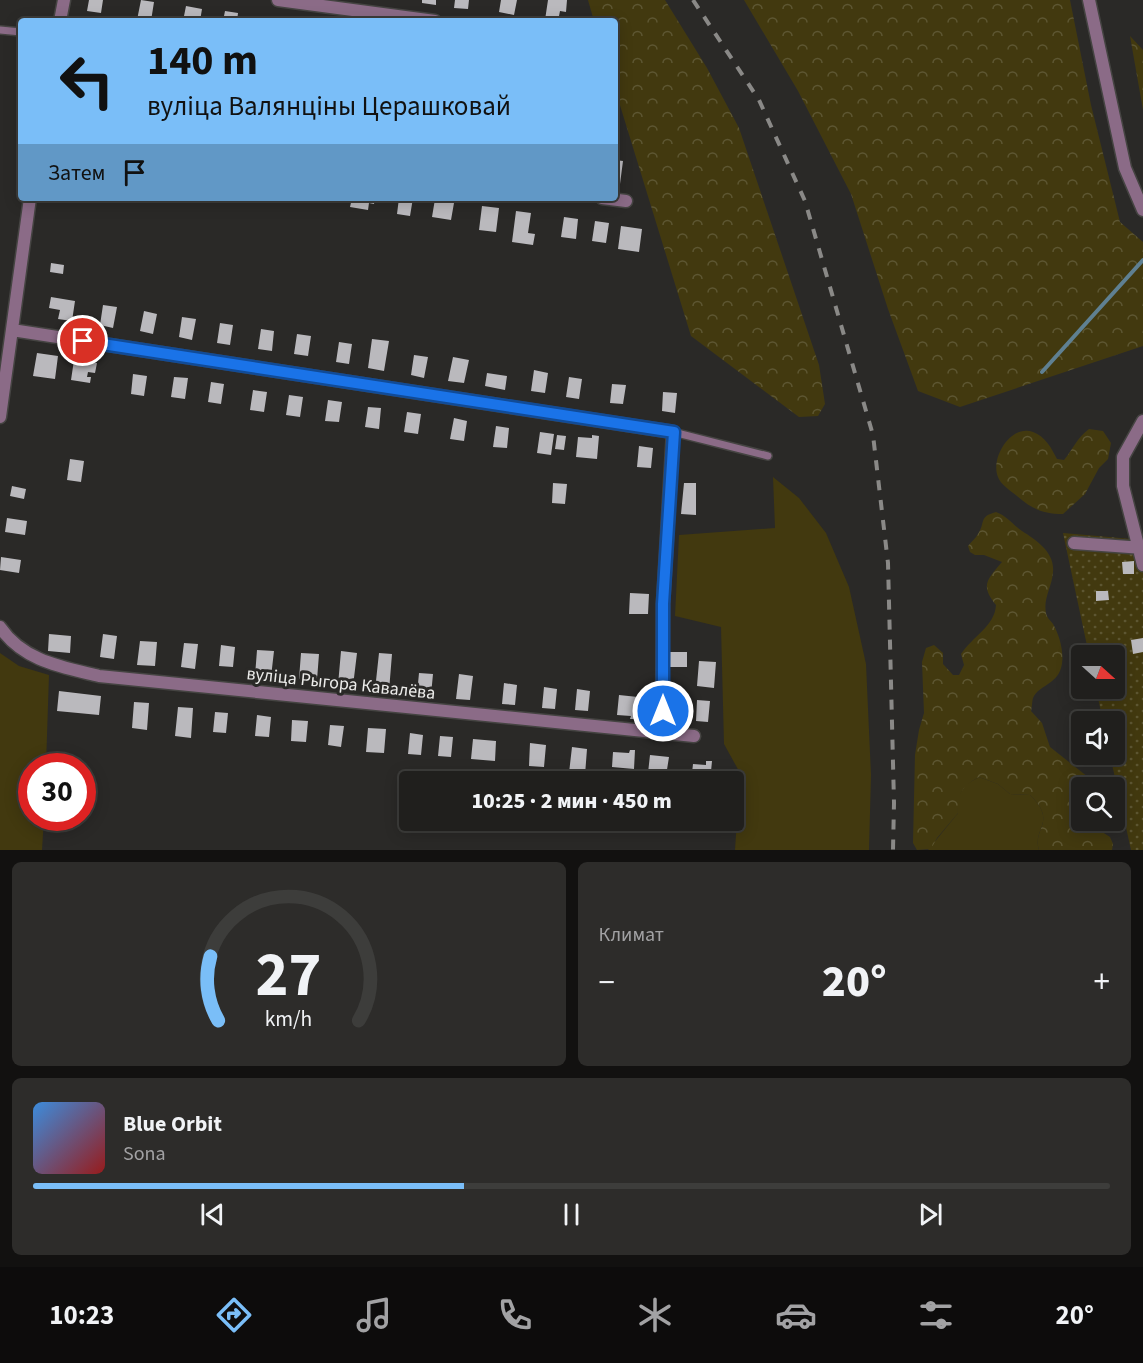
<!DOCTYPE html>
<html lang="ru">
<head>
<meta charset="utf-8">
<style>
  body { margin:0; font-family:"Source Sans 3",sans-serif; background:#2d2c2a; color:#f1f3f6; height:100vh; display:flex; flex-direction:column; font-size:22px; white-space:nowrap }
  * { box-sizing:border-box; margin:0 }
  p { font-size:20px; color:#a2a2a4 }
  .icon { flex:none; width:33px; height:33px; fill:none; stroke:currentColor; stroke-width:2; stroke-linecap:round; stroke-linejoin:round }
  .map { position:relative; height:850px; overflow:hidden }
  .details { display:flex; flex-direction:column; gap:12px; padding:12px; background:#121110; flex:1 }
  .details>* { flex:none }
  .top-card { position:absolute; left:18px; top:18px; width:600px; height:183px; border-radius:6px; box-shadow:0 3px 15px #0003,0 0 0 2px #3d3d3b; background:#7abef8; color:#111; overflow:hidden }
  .needle { width:39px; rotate:111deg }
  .buttons { position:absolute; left:1071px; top:645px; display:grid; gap:12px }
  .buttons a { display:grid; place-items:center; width:54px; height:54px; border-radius:6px; background:#201f1d; box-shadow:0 3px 15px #0003,0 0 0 2px #3d3d3b; font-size:30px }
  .speed { position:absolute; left:18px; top:753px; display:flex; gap:12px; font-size:30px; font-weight:700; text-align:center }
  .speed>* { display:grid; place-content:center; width:78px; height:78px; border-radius:50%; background:#201f1d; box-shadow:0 3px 15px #0003,0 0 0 2px #3d3d3b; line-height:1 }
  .speed .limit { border:9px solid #d22; background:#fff; color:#111 }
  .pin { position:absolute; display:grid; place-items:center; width:51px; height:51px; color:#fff; margin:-26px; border:3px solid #fff; border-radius:50%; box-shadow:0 2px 6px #0007 }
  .me { position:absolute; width:66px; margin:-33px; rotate:0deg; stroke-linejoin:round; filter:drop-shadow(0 0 4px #0008) }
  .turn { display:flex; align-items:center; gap:21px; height:126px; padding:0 30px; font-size:27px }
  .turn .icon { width:78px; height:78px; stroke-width:2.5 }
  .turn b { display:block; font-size:42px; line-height:51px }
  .then { display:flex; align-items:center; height:57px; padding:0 30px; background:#0003; gap:12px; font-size:22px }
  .big { font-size:45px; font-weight:800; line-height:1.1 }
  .details .card { flex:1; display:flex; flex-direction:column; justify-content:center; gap:9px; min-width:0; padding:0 21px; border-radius:9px; background:#2d2c2a }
  .details .dial { align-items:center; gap:0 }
  .dial svg { height:156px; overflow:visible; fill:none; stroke:#3d3d3b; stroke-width:7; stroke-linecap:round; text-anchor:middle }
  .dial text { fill:#f1f3f6; stroke:none }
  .song { display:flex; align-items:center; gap:18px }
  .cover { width:72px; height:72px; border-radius:9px; background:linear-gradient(135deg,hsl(210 70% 55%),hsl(0 70% 35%)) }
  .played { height:6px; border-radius:3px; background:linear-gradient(90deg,#7abef8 40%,#3d3d3b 40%) }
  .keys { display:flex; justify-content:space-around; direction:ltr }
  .heat { display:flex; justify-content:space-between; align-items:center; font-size:33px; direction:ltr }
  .details .tiles { flex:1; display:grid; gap:12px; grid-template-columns:1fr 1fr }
  .card:last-child { grid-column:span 2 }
  .trip { position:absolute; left:399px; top:771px; width:345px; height:60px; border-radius:6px; background:#201f1d; box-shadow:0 3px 15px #0003,0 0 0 2px #3d3d3b; font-weight:800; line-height:60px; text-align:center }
  .dock { display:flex; height:96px; justify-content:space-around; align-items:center; background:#0d0c0c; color:#a2a2a4 }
  .dock .icon { width:42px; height:42px }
  .dock .current { color:#7abef8 }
  .dock b { font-size:27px; color:#f1f3f6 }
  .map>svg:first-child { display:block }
  .grass { fill:#42390f }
  .forest { fill:url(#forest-crowns) }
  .park { fill:url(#park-dots) }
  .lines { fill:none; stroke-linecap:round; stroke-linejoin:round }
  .stream { stroke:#5f8092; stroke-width:4 }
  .building { fill:#bab9bd }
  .service-casing { stroke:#454442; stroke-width:10 }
  .minor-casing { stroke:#454442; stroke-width:15 }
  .tertiary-casing { stroke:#454442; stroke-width:15 }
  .service { stroke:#8b6b87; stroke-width:7 }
  .minor { stroke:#8b6b87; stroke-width:12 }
  .tertiary { stroke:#8b6b87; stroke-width:12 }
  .rail { stroke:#8a8987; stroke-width:4; stroke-dasharray:10 10; stroke-linecap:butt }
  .route-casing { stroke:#114b97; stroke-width:15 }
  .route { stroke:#1a73e8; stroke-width:10 }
  .labels { text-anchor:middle; stroke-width:6; stroke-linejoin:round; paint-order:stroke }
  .street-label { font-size:18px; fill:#ececea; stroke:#2a2927 }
</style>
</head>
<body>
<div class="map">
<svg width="1143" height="850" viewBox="0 0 1143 850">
  <defs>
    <pattern id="forest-crowns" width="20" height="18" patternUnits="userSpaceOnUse" patternTransform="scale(1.5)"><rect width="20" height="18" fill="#42390f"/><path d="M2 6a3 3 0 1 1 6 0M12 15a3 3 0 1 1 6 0" fill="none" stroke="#5d5632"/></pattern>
    <pattern id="park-dots" width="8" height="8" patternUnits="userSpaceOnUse" patternTransform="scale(1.5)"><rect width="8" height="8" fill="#42390f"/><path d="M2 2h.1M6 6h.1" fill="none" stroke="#5d5632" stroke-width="1.8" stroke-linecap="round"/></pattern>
  </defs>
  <rect width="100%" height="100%" fill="#2a2927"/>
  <!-- grass -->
  <path class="grass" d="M 773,477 L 799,498 L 826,533 L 849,587 L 866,664 L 871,775 L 869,850 L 735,850 L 740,773 L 724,744 L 721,627 L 675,616 L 679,535 L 775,528 Z
    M 0,653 L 19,666 L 49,675 L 46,766 L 32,766 L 32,818 L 44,818 L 42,850 L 0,850 Z
    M 979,777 L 998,784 L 1010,794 L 1030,795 C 1058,822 1032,828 1039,850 L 928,850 L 958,813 L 958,797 L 965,785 Z"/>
  <!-- forest -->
  <path class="forest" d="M 588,0 L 665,0 L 707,68 L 739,128 L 819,365 L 825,404 L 818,416 L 799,417 L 691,336 L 615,89 L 615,21 L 594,21 Z
    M 744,0 L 1070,0 L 1091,105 L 1120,222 L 1143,242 L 1143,346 L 960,407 L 918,391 L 888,309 L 851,194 L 798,91 Z
    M 1130,36 L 1143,50 L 1143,110 Z
    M 1089,429 L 1103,431 L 1111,443 L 1108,459 L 1099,468 L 1085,494 L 1063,514 C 1043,514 1032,509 1017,496 C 1011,491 1000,484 998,477 C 990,458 1011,424 1033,432 C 1045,436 1052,449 1057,459 L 1064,460 C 1073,449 1077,438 1089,429 Z
    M 996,512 C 1007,516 1012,524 1022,531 C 1036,540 1055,552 1053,572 C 1052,587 1043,598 1046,613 C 1047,618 1050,620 1053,624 C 1060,636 1065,655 1061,668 C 1056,685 1039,685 1033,698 C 1032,701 1032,708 1031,711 L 1042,723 L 1050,747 L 1088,777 L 1090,787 L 1082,788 L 1082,820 L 1094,821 L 1099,830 L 1110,837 L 1113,844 L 1112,850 L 1039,850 C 1032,828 1058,822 1030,795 L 1010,794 L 998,784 L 979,777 C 961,787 958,793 958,813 L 937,838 L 931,849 L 917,850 L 913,843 L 915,755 L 919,730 L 924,713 L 922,662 L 926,648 L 934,645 L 943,653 L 943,664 L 953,675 L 959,675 L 964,665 L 961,654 C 972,637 995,626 996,605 C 980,585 987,580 1002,562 L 984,555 L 975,555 L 970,552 L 968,546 C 971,542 976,538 978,534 C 986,522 978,517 996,512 Z"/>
  <!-- park -->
  <path class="park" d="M 1063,533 L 1143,540 L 1143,850 L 1131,850 L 1110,755 L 1114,754 L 1114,722 L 1103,721 L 1096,689 L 1114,688 L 1114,656 L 1089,655 Z"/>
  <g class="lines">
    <!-- stream -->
    <path class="stream" d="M 1042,372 L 1143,260"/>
  </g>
  <!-- building -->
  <path class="building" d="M 89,0 L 103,0 L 101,13 L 87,11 Z
    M 141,0 L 154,2 L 151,21 L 137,20 Z
    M 422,0 L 436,0 L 436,5 L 422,3 Z
    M 455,0 L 469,0 L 468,9 L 454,8 Z
    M 501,0 L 517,0 L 514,15 L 499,12 Z
    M 548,0 L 567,0 L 566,12 L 560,11 L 558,21 L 545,20 Z
    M 186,6 L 202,9 L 200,21 L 183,21 Z
    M 225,11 L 238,13 L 237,21 L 223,21 Z
    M 259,16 L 276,18 L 275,21 L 259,21 Z
    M 615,160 L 623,161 L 620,184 L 615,183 Z
    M 352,198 L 375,198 L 374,204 L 369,203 L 368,210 L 350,207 Z
    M 399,198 L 413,198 L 410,216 L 397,214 Z
    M 435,199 L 454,203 L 451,220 L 432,217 Z
    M 482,206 L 499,208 L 496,232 L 479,230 Z
    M 516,211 L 531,213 L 528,233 L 535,234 L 533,245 L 512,242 Z
    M 564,217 L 578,219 L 576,239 L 561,237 Z
    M 595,221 L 609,223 L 606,243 L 592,241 Z
    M 621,226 L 642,229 L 639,252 L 618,249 Z
    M 51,263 L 64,265 L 63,274 L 50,272 Z
    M 51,297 L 75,301 L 72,321 L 58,319 L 60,310 L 49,308 Z
    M 103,305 L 117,307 L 113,328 L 100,325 Z
    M 144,311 L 157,314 L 153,334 L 140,331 Z
    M 182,317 L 196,319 L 192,340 L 179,337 Z
    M 220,323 L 233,325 L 230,345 L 217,343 Z
    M 261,329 L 274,331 L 272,351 L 258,349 Z
    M 297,334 L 311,336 L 308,356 L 294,354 Z
    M 372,339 L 389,341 L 384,371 L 368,368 Z
    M 339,342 L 352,344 L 349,364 L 336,362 Z
    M 37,353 L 58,356 L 55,379 L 33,376 Z
    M 414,355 L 428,357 L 424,378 L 411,375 Z
    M 453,357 L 469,360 L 464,383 L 448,381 Z
    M 74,360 L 97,363 L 95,373 L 88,372 L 87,377 L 91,377 L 90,383 L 71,380 Z
    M 534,370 L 548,373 L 545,393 L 531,391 Z
    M 487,373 L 507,376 L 505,390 L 485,386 Z
    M 133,374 L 147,376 L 144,396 L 131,394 Z
    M 174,377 L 188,378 L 185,399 L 171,397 Z
    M 569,377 L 582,379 L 579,399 L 566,397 Z
    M 211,382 L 224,384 L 221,404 L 208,402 Z
    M 612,384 L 626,385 L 623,404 L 610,403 Z
    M 253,390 L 267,392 L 264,412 L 250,410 Z
    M 663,392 L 677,393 L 675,413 L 662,411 Z
    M 289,395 L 303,397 L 300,417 L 286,415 Z
    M 328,400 L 342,402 L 339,422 L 325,421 Z
    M 368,407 L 381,408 L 379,429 L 365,427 Z
    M 407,412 L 421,414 L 418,434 L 404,432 Z
    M 454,418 L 467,421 L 464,441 L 450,439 Z
    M 496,426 L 509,428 L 507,448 L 493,447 Z
    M 540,432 L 554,434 L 551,455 L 537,453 Z
    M 557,435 L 566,436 L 564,450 L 555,449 Z
    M 592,435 L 599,436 L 597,459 L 576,457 L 578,437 L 592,438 Z
    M 639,446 L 653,448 L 651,468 L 637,467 Z
    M 70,459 L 84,461 L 81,482 L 67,480 Z
    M 553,483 L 567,484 L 565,504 L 552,503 Z
    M 684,483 L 696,483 L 696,515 L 681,514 Z
    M 12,486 L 26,489 L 24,499 L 10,496 Z
    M 7,518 L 27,521 L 25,535 L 5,532 Z
    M 1,557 L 21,560 L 19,573 L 0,570 Z
    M 1134,561 L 1134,574 L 1123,574 L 1122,562 Z
    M 1096,591 L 1108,591 L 1109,600 L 1096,601 Z
    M 630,593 L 649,594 L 648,614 L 629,614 Z
    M 49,634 L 71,636 L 70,653 L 48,651 Z
    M 103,634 L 117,636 L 114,659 L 100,657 Z
    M 1143,638 L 1143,652 L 1133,654 L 1131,640 Z
    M 140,641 L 157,642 L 155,666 L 137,665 Z
    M 184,643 L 198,644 L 195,669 L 181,667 Z
    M 221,645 L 235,647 L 233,667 L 219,666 Z
    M 257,650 L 274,651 L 271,677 L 255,676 Z
    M 341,651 L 357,653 L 353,686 L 338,685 Z
    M 670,652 L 687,652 L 687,667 L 670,667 Z
    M 301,653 L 319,654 L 317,680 L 299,679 Z
    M 379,653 L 392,654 L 389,691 L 375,690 Z
    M 699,661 L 716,662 L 714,688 L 697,686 Z
    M 419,673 L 433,674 L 431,695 L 417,694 Z
    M 459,674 L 473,676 L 470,700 L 456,699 Z
    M 504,683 L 517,685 L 515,705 L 502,704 Z
    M 544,687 L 557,689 L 555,709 L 542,708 Z
    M 577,689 L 590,691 L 588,711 L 575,710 Z
    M 59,691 L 101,696 L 99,715 L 57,711 Z
    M 676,694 L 689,695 L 687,716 L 674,714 Z
    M 619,695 L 638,697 L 635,719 L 630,719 L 631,716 L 617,715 Z
    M 697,700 L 710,701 L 708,722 L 696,721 Z
    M 134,702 L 149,703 L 147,730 L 132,728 Z
    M 178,707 L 193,708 L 191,738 L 175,736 Z
    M 215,712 L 228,713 L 226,733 L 213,732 Z
    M 257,715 L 271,717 L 269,737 L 255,736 Z
    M 292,720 L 308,721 L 306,742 L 291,741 Z
    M 330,725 L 344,726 L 341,747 L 328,745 Z
    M 368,728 L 386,729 L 384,753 L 366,752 Z
    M 410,733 L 423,735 L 421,755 L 408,754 Z
    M 440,736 L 453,737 L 451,757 L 438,756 Z
    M 473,739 L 496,741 L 495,761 L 471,759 Z
    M 530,743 L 546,745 L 544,767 L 529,766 Z
    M 572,747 L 587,749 L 585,775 L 569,773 Z
    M 630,750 L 635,750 L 634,769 L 612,767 L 613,752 L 629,753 Z
    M 650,755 L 669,757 L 666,776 L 648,773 Z
    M 706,761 L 712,761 L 710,782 L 691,782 L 693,764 L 706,765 Z"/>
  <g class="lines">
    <!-- service casing -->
    <g class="service-casing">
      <path id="service" d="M 0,30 L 21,32
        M 673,432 L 768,456"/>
    </g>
    <!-- minor casing -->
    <g class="minor-casing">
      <path id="minor" d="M 278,0 L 435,21
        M 60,21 L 64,0
        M 602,198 L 626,201
        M 12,330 L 673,432 L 663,604 L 662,733
        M 0,417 L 30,198
        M 1143,421 L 1123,457 L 1123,486 L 1143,565
        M 1074,543 L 1143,548
        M 0,627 C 23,661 62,667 99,676 L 694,736"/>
    </g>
    <!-- tertiary casing -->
    <g class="tertiary-casing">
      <path id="tertiary" d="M 1089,0 L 1125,168 L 1143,210"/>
    </g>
    <!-- service -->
    <use href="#service" class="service"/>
    <!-- minor -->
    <use href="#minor" class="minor"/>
    <!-- tertiary -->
    <use href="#tertiary" class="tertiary"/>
    <!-- rail -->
    <path class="rail" d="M 693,0 L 759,100 L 805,201 L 873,435 L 888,563 L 894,803 L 893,850"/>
  </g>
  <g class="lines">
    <!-- route casing -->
    <g class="route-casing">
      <path id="route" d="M 83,341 L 674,432 L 663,604 L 663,711"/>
    </g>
    <!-- route -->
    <use href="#route" class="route"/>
  </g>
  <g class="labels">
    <!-- street labels -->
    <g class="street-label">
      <text transform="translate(341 683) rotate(6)" y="6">вуліца Рыгора Кавалёва</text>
    </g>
  </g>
</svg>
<div class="buttons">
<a><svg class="needle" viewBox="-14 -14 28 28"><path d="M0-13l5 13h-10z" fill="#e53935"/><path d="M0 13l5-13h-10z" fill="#a2a2a4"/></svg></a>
<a><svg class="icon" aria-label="sound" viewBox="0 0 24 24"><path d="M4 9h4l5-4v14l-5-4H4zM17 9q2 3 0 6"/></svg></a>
<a><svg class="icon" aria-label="search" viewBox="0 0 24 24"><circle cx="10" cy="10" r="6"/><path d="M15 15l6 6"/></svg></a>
</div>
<div class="speed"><div class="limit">30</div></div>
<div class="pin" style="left:83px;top:341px;background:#d93025"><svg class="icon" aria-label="arrive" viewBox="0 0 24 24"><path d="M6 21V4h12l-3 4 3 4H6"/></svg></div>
<svg class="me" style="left:663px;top:711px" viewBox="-20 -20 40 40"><circle r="17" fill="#1a73e8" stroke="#fff" stroke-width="3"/><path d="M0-11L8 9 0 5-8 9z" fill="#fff"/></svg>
<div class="trip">10:25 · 2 мин · 450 m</div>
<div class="top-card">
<div class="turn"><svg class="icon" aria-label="left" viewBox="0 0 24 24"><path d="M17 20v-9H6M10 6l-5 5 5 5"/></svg><div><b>140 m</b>вуліца Валянціны Церашковай</div></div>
<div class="then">Затем<svg class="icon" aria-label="arrive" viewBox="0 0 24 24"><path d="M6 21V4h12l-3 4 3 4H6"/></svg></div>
</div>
</div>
<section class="details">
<div class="tiles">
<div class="card dial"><svg viewBox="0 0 100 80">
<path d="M14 69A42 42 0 1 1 86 69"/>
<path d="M14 69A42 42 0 0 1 10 36" stroke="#7abef8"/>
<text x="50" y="56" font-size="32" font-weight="700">27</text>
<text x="50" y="72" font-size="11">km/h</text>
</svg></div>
<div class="card"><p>Климат</p>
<div class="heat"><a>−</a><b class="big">20°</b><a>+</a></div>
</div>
<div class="card">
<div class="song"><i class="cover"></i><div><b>Blue Orbit</b><p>Sona</p></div></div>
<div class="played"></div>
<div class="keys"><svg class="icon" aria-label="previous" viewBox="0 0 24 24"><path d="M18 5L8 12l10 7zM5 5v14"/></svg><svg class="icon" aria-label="pause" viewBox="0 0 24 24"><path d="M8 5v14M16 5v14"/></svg><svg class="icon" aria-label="next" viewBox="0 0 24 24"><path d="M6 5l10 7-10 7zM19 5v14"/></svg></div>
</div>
</div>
</section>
<nav class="dock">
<b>10:23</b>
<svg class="icon current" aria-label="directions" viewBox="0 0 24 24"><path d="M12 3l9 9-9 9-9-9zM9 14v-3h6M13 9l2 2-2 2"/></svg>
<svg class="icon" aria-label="music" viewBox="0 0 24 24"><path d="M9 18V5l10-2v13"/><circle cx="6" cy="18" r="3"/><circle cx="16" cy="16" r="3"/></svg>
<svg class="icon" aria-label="phone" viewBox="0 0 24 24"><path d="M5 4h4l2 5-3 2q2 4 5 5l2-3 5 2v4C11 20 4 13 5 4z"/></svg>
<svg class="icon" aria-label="climate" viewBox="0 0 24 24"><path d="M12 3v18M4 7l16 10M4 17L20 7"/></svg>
<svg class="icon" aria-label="car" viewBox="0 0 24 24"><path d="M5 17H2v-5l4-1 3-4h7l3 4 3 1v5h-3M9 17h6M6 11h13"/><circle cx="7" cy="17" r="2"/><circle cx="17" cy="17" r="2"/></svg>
<svg class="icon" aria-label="filters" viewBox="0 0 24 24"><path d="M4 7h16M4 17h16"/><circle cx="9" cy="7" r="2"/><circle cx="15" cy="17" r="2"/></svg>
<b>20°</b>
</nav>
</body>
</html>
